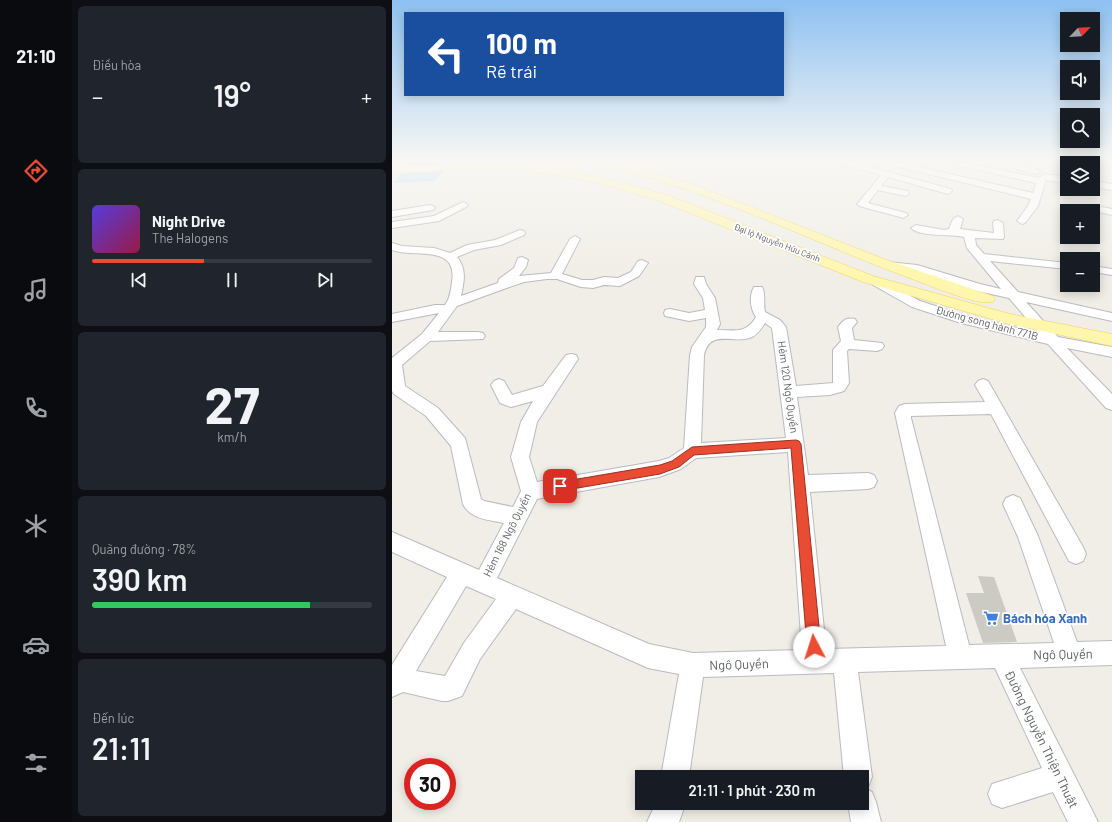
<!DOCTYPE html>
<html lang="vi">
<head>
<meta charset="utf-8">
<style>
  body { margin:0; font-family:Barlow,sans-serif; background:#20242c; color:#f1f3f6; height:100vh; display:flex; flex-direction:column; font-size:15px; white-space:nowrap }
  * { box-sizing:border-box; margin:0 }
  p { font-size:13px; color:#9ea1a6 }
  .icon { flex:none; width:22px; height:22px; fill:none; stroke:currentColor; stroke-width:2; stroke-linecap:round; stroke-linejoin:round }
  .map { position:relative; flex:1; overflow:hidden }
  .drawer { display:flex; flex-direction:column; gap:6px; padding:6px; background:#0d0f14; width:320px }
  .drawer>* { flex:none }
  .hud { position:absolute; left:12px; top:12px; width:380px; height:84px; border-radius:0px; box-shadow:0 2px 10px #0003; background:#1a4fa0; color:#fff; overflow:hidden }
  .needle { width:26px; rotate:65deg }
  .buttons { position:absolute; left:668px; top:12px; display:grid; gap:8px }
  .buttons a { display:grid; place-items:center; width:40px; height:40px; border-radius:0px; background:#171b24; box-shadow:0 2px 10px #0003; font-size:20px }
  .speed { position:absolute; left:12px; top:758px; display:flex; gap:8px; font-size:20px; font-weight:700; text-align:center }
  .speed>* { display:grid; place-content:center; width:52px; height:52px; border-radius:50%; background:#171b24; box-shadow:0 2px 10px #0003; line-height:1 }
  .speed .limit { border:6px solid #d22; background:#fff; color:#111 }
  .pin { position:absolute; display:grid; place-items:center; width:34px; height:34px; color:#fff; margin:-17px; border-radius:8px; box-shadow:0 2px 6px #0006 }
  .me { position:absolute; width:44px; margin:-22px; rotate:355deg; stroke-linejoin:round; filter:drop-shadow(0 0 3px #0008) }
  .turn { display:flex; align-items:center; gap:14px; height:84px; padding:0 16px; font-size:18px }
  .turn .icon { width:52px; height:52px; stroke-width:2.5 }
  .turn b { display:block; font-size:28px; line-height:34px }
  .big { font-size:30px; font-weight:600; line-height:1.1 }
  .drawer .tile { flex:1; display:flex; flex-direction:column; justify-content:center; gap:6px; min-width:0; padding:0 14px; border-radius:6px; background:#20242c }
  .drawer .dial { align-items:center; gap:0 }
  .dial b { font-size:52px; line-height:1 }
  .song { display:flex; align-items:center; gap:12px }
  .cover { width:48px; height:48px; border-radius:6px; background:linear-gradient(135deg,hsl(250 70% 55%),hsl(340 70% 35%)) }
  .played { height:4px; border-radius:2px; background:linear-gradient(90deg,#ea4b33 40%,#363941 40%) }
  .keys { display:flex; justify-content:space-around; direction:ltr }
  .heat { display:flex; justify-content:space-between; align-items:center; font-size:22px; direction:ltr }
  .charge { height:6px; border-radius:3px; background:linear-gradient(90deg,#34c759 78%,#363941 0) }
  .trip { position:absolute; left:243px; top:770px; width:234px; height:40px; border-radius:0px; background:#171b24; box-shadow:0 2px 10px #0003; font-weight:600; line-height:40px; text-align:center }
  main { display:flex; flex:1; min-height:0 }
  .menu { display:flex; flex-direction:column; width:72px; justify-content:space-around; align-items:center; background:#090b0e; color:#9ea1a6 }
  .menu .icon { width:28px; height:28px }
  .menu .selected { color:#ea4b33 }
  .menu b { font-size:18px; color:#f1f3f6 }
  .map>svg:first-child { display:block }
  .water { fill:#a8d4ff }
  .building { fill:#cbcac3 }
  .lines { fill:none; stroke-linecap:round; stroke-linejoin:round }
  .minor-casing { stroke:#b9bbc0; stroke-width:2 }
  .major-casing { stroke:#f2d05e; stroke-width:1 }
  .minor { fill:#fff; fill-rule:evenodd }
  .major { fill:#fff6ad; fill-rule:evenodd }
  .route { fill:#ea4b33; stroke:#983121 }
  .labels { text-anchor:middle; stroke-width:3.5; stroke-linejoin:round; paint-order:stroke }
  .far-street-label { font-size:9px; fill:#5e6167; stroke:#fff }
  .street-label { font-size:11px; fill:#5e6167; stroke:#fff }
  .near-shop-label { font-size:13px; font-weight:bold; fill:#366cbe; stroke:#fff; text-anchor:start }
  .near-street-label { font-size:13px; fill:#5e6167; stroke:#fff }
</style>
</head>
<body>
<main>
<nav class="menu">
<b>21:10</b>
<svg class="icon selected" aria-label="directions" viewBox="0 0 24 24"><path d="M12 3l9 9-9 9-9-9zM9 14v-3h6M13 9l2 2-2 2"/></svg>
<svg class="icon" aria-label="music" viewBox="0 0 24 24"><path d="M9 18V5l10-2v13"/><circle cx="6" cy="18" r="3"/><circle cx="16" cy="16" r="3"/></svg>
<svg class="icon" aria-label="phone" viewBox="0 0 24 24"><path d="M5 4h4l2 5-3 2q2 4 5 5l2-3 5 2v4C11 20 4 13 5 4z"/></svg>
<svg class="icon" aria-label="climate" viewBox="0 0 24 24"><path d="M12 3v18M4 7l16 10M4 17L20 7"/></svg>
<svg class="icon" aria-label="car" viewBox="0 0 24 24"><path d="M5 17H2v-5l4-1 3-4h7l3 4 3 1v5h-3M9 17h6M6 11h13"/><circle cx="7" cy="17" r="2"/><circle cx="17" cy="17" r="2"/></svg>
<svg class="icon" aria-label="filters" viewBox="0 0 24 24"><path d="M4 7h16M4 17h16"/><circle cx="9" cy="7" r="2"/><circle cx="15" cy="17" r="2"/></svg>
</nav>
<section class="drawer">
<div class="tile"><p>Điều hòa</p>
<div class="heat"><a>−</a><b class="big">19°</b><a>+</a></div>
</div>
<div class="tile">
<div class="song"><i class="cover"></i><div><b>Night Drive</b><p>The Halogens</p></div></div>
<div class="played"></div>
<div class="keys"><svg class="icon" aria-label="previous" viewBox="0 0 24 24"><path d="M18 5L8 12l10 7zM5 5v14"/></svg><svg class="icon" aria-label="pause" viewBox="0 0 24 24"><path d="M8 5v14M16 5v14"/></svg><svg class="icon" aria-label="next" viewBox="0 0 24 24"><path d="M6 5l10 7-10 7zM19 5v14"/></svg></div>
</div>
<div class="tile dial"><b>27</b><p>km/h</p></div>
<div class="tile"><p>Quãng đường · 78%</p><b class="big">390 km</b><div class="charge"></div></div>
<div class="tile"><p>Đến lúc</p><b class="big">21:11</b></div>
</section>
<div class="map">
<svg width="720" height="822" viewBox="0 0 720 822">
  <rect width="100%" height="100%" fill="#f0eee6"/>
  <!-- water -->
  <path class="water" d="M 20,162 L 59,162 L 43,181 L 1,183 Z"/>
  <!-- building -->
  <path class="building" d="M 586,576 L 602,577 L 625,642 L 591,643 L 574,593 L 592,593 Z"/>
  <g class="lines">
    <!-- minor casing -->
    <g class="minor-casing">
      <path id="minor" d="M 447,162 L 460,162 L 559,189 L 560,191 L 556,194 L 496,177 L 489,186 L 516,191 L 517,193 L 516,195 L 513,196 L 486,190 L 476,203 L 514,213 L 516,215 L 511,218 L 508,217 L 467,206 L 465,204 L 467,202 L 489,175 L 448,164 Z
        M 491,162 L 505,162 L 641,193 L 644,183 L 568,166 L 564,164 L 570,162 L 647,178 L 652,174 L 675,177 L 675,183 L 654,180 L 646,206 L 633,223 L 630,224 L 625,221 L 636,206 L 639,199 L 495,164 Z
        M 623,162 L 631,162 L 630,165 L 647,170 L 648,172 L 644,174 L 624,169 L 621,165 Z
        M 701,181 L 720,184 L 720,190 L 701,187 Z
        M 71,202 L 76,205 L 74,207 L 47,221 L 0,228 L 0,222 L 42,216 Z
        M 38,205 L 41,206 L 43,208 L 41,210 L 0,217 L 0,211 Z
        M 700,205 L 720,209 L 720,215 L 697,210 L 695,208 L 697,206 Z
        M 566,216 L 571,219 L 568,229 L 602,233 L 601,223 L 602,221 L 606,220 L 611,223 L 612,237 L 611,239 L 583,238 L 584,245 L 592,254 L 675,263 L 675,269 L 598,261 L 626,292 L 720,313 L 720,321 L 634,302 L 666,337 L 720,347 L 720,357 L 675,348 L 720,394 L 720,410 L 714,408 L 656,344 L 569,323 L 520,307 L 474,281 L 472,279 L 474,277 L 482,277 L 528,301 L 577,317 L 647,333 L 617,298 L 581,290 L 524,271 L 496,268 L 492,267 L 490,265 L 492,263 L 496,262 L 525,265 L 588,284 L 609,289 L 575,248 L 572,237 C 560,234 527,237 519,228 L 524,225 L 552,230 L 557,229 L 561,219 Z
        M 128,230 L 132,231 L 133,233 L 132,235 L 109,245 L 82,250 L 65,257 C 75,269 72,282 69,296 L 106,283 L 107,279 L 122,268 L 126,258 L 130,257 L 136,260 L 134,267 L 127,276 L 159,273 L 178,239 L 183,236 L 188,239 L 170,274 L 190,280 L 201,280 L 212,277 L 226,278 L 239,272 L 246,261 L 250,260 L 256,263 L 247,276 L 228,286 L 212,285 L 201,288 L 189,287 L 165,279 L 155,279 L 132,282 L 109,290 L 65,306 L 46,332 L 86,332 L 91,333 L 93,336 L 91,339 L 38,341 L 10,365 L 13,386 L 46,408 L 73,438 L 89,499 L 92,501 L 121,507 L 129,491 L 119,457 L 129,422 L 141,401 L 119,407 L 108,403 L 99,385 L 102,381 L 107,379 L 112,381 L 120,395 L 151,386 L 174,355 L 179,354 L 184,355 L 186,359 L 145,422 L 137,457 L 145,482 L 267,461 L 277,458 L 292,448 L 298,355 L 300,347 L 314,327 L 314,318 L 297,321 L 273,316 L 272,313 L 273,310 L 278,309 L 297,313 L 313,310 L 311,298 L 302,284 L 304,277 L 312,277 L 314,284 L 323,298 L 328,324 L 325,330 C 343,330 354,334 364,317 C 358,309 357,295 362,287 L 370,287 C 374,294 371,304 373,312 L 388,320 L 394,327 L 404,386 L 441,383 L 441,350 L 449,341 L 446,327 C 451,320 455,317 463,319 L 465,322 L 460,328 L 462,340 L 490,343 L 492,346 L 490,349 L 485,351 L 457,349 L 455,351 L 457,383 L 452,391 L 438,395 L 405,397 L 416,475 L 476,473 L 482,475 L 485,481 L 482,487 L 476,489 L 418,492 L 434,649 L 554,646 L 503,413 L 507,406 L 513,404 L 593,402 L 583,385 L 586,381 L 591,379 L 596,381 L 691,547 L 694,554 L 691,561 L 684,564 L 677,561 L 599,414 L 519,416 L 519,418 L 577,645 L 662,643 L 626,537 L 611,504 L 614,498 L 621,495 L 628,498 L 646,536 L 685,642 L 720,641 L 720,665 L 628,668 L 706,822 L 676,822 L 661,792 L 610,808 L 600,804 L 596,794 L 600,784 L 650,768 L 603,668 L 466,672 L 480,777 L 476,787 L 472,788 L 480,792 L 484,802 L 489,822 L 459,822 L 456,803 L 470,803 L 470,777 L 452,777 L 442,673 L 311,677 L 297,777 L 269,777 L 287,674 L 256,668 L 124,609 L 88,659 L 70,696 L 56,701 L 50,701 L 11,692 L 0,697 L 0,665 L 55,577 L 0,552 L 0,532 L 87,570 L 112,523 C 97,520 78,519 71,504 L 59,446 L 34,416 L 2,394 L 0,391 L 0,358 L 30,334 L 47,313 L 0,322 L 0,314 L 43,305 L 53,305 C 58,299 59,289 60,282 C 66,245 25,257 3,251 L 0,250 L 0,243 L 10,246 L 42,248 L 58,253 L 75,245 L 103,240 ZM 373,323 L 380,328 L 394,438 L 309,443 L 312,355 C 318,328 342,345 360,337 C 366,334 369,329 373,323 ZM 396,452 L 410,650 L 301,653 L 257,644 L 105,578 L 145,499 L 267,477 L 289,469 L 304,458 ZM 74,586 L 104,599 L 72,643 L 53,676 L 24,671 Z
        M 701,266 L 720,269 L 720,275 L 701,272 Z
        M 264,803 L 292,803 L 291,811 L 287,822 L 255,822 Z"/>
    </g>
    <!-- major casing -->
    <g class="major-casing">
      <path id="major" d="M 193,162 L 222,163 L 295,182 L 492,259 L 601,296 L 603,299 L 601,302 C 587,306 544,288 528,282 C 440,250 355,208 265,180 C 242,173 218,170 194,164 Z
        M 67,164 L 128,165 L 163,169 L 218,179 L 278,196 L 481,276 L 618,314 L 720,334 L 720,346 L 617,324 L 471,282 L 270,202 L 212,184 L 163,175 L 128,171 L 67,170 L 0,173 L 0,167 Z"/>
    </g>
    <!-- minor -->
    <use href="#minor" class="minor"/>
    <!-- major -->
    <use href="#major" class="major"/>
  </g>
  <!-- sky -->
  <linearGradient id="sky" x2="0" y2="1"><stop stop-color="#8ec1f1"/><stop offset="0.58" stop-color="#f8f7f4"/><stop offset="1" stop-color="#f8f7f4" stop-opacity="0"/></linearGradient>
  <rect width="720" height="277" fill="url(#sky)"/>
  <!-- route -->
  <path class="route" d="M 404,440 L 407,441 L 409,444 L 429,647 L 427,651 L 422,653 L 417,651 L 415,647 L 399,448 L 302,455 L 287,467 L 268,474 L 168,491 L 164,490 L 162,486 L 164,483 L 168,482 L 268,465 L 280,461 L 300,447 Z"/>
  <!-- icons -->
  <defs>
    <g id="supermarket-bare" transform="scale(1.2)"><path d="M-6-5.5h2.5l.6 2H6L4.5 2H-2.5L-4.4-4H-6ZM-1.5 3.2a1.3 1.3 0 1 0 .1 0ZM3 3.2a1.3 1.3 0 1 0 .1 0Z" fill="#3f7fe0" stroke="#fff" stroke-width="2.5" paint-order="stroke"/></g>
  </defs>
  <g fill-rule="evenodd">
    <use href="#supermarket-bare" x="599" y="618"/>
  </g>
  <g class="labels">
    <!-- far-street labels -->
    <g class="far-street-label">
      <text transform="translate(385 243) rotate(21)" y="3">Đại lộ Nguyễn Hữu Cảnh</text>
    </g>
    <!-- street labels -->
    <g class="street-label">
      <text transform="translate(595 323) rotate(15)" y="4">Đường song hành 771B</text>
      <text transform="translate(396 387) rotate(82)" y="4">Hẻm 120 Ngô Quyền</text>
      <text transform="translate(115 535) rotate(-63)" y="4">Hẻm 168 Ngô Quyền</text>
    </g>
    <!-- near-shop labels -->
    <g class="near-shop-label">
      <text x="611" y="623">Bách hóa Xanh</text>
    </g>
    <!-- near-street labels -->
    <g class="near-street-label">
      <text transform="translate(671 654) rotate(-1)" y="5">Ngô Quyền</text>
      <text transform="translate(347 664) rotate(-2)" y="5">Ngô Quyền</text>
      <text transform="translate(650 739) rotate(64)" y="5">Đường Nguyễn Thiện Thuật</text>
    </g>
  </g>
</svg>
<div class="buttons">
<a><svg class="needle" viewBox="-14 -14 28 28"><path d="M0-13l5 13h-10z" fill="#e53935"/><path d="M0 13l5-13h-10z" fill="#9ea1a6"/></svg></a>
<a><svg class="icon" aria-label="sound" viewBox="0 0 24 24"><path d="M4 9h4l5-4v14l-5-4H4zM17 9q2 3 0 6"/></svg></a>
<a><svg class="icon" aria-label="search" viewBox="0 0 24 24"><circle cx="10" cy="10" r="6"/><path d="M15 15l6 6"/></svg></a>
<a><svg class="icon" aria-label="layers" viewBox="0 0 24 24"><path d="M12 4l9 5-9 5-9-5zM3 14l9 5 9-5"/></svg></a>
<a>+</a>
<a>−</a>
</div>
<div class="speed"><div class="limit">30</div></div>
<div class="pin" style="left:168px;top:486px;background:#d93025"><svg class="icon" aria-label="arrive" viewBox="0 0 24 24"><path d="M6 21V4h12l-3 4 3 4H6"/></svg></div>
<svg class="me" style="left:422px;top:647px" viewBox="-20 -20 40 40"><circle r="19" fill="#fff"/><path d="M0-13L10 11 0 6-10 11z" fill="#ea4b33"/></svg>
<div class="trip">21:11 · 1 phút · 230 m</div>
<div class="hud">
<div class="turn"><svg class="icon" aria-label="left" viewBox="0 0 24 24"><path d="M17 20v-9H6M10 6l-5 5 5 5"/></svg><div><b>100 m</b>Rẽ trái</div></div>
</div>
</div>
</main>
</body>
</html>
